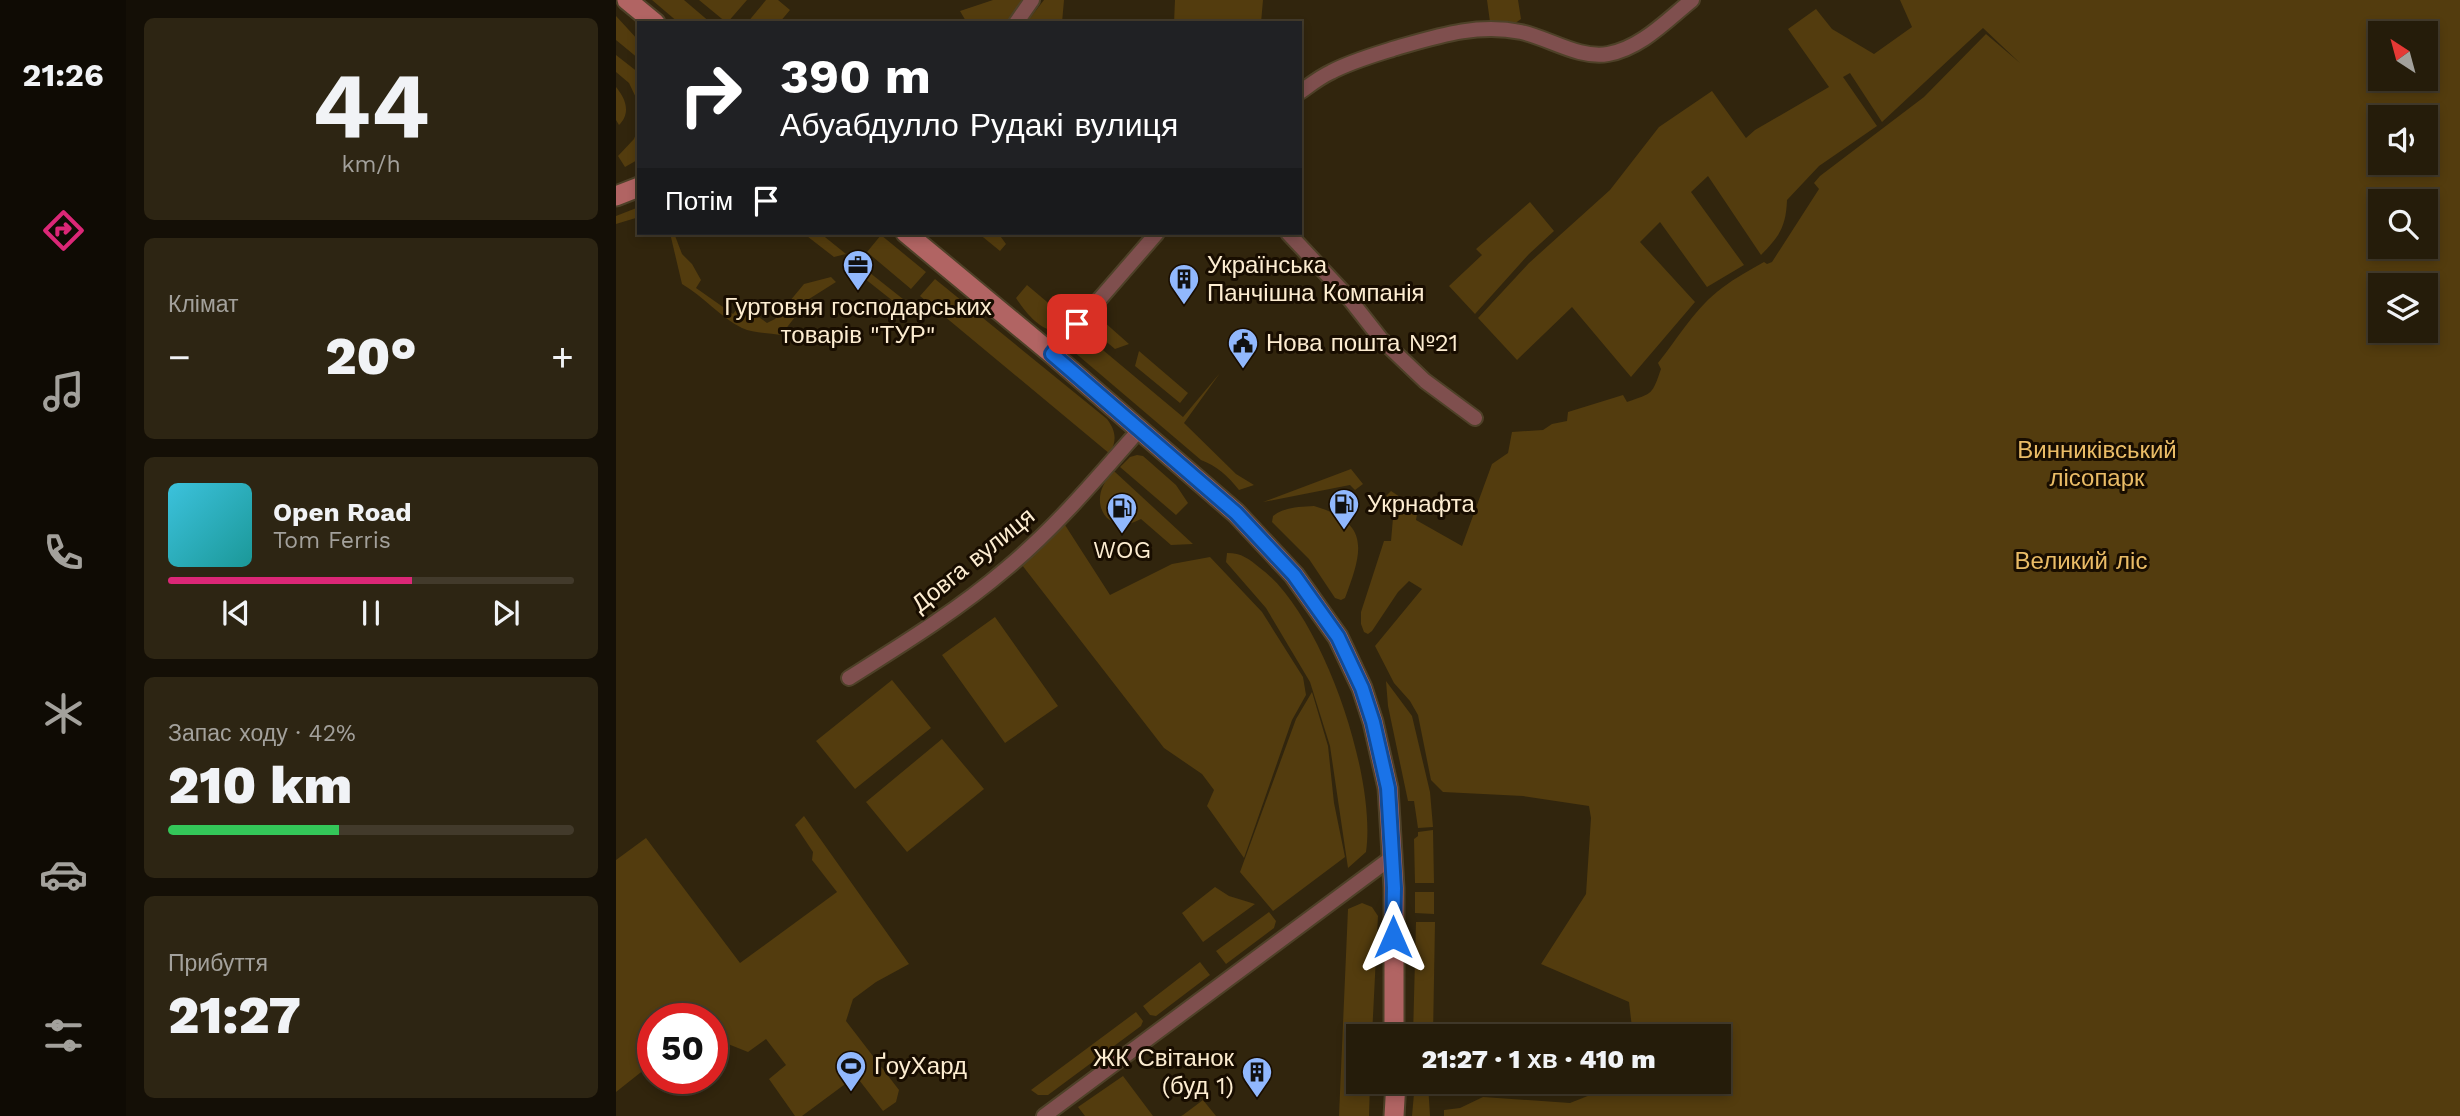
<!DOCTYPE html>
<html lang="uk">
<head>
<meta charset="utf-8">
<style>
  body { margin:0; font-family:"Work Sans",sans-serif; background:#2d2513; color:#f1f3f6; height:100vh; display:flex; flex-direction:column; font-size:26px; white-space:nowrap }
  * { box-sizing:border-box; margin:0 }
  p { font-size:23px; color:#a3a19c }
  .icon { flex:none; width:38px; height:38px; fill:none; stroke:currentColor; stroke-width:2; stroke-linecap:round; stroke-linejoin:round }
  .map { position:relative; flex:1; overflow:hidden }
  .panel { display:flex; flex-direction:column; gap:18px; padding:18px; background:#140f06; width:490px }
  .panel>* { flex:none }
  .hud { position:absolute; left:21px; top:21px; width:665px; height:214px; border-radius:0px; box-shadow:0 4px 10px #0003,0 0 0 2px #423a2b; background:#202124; color:#fff; overflow:hidden }
  .needle { width:46px; rotate:324deg }
  .tools { position:absolute; left:1752px; top:21px; display:grid; gap:14px }
  .tools a { display:grid; place-items:center; width:70px; height:70px; border-radius:0px; background:#251c0a; box-shadow:0 4px 10px #0003,0 0 0 2px #423a2b; font-size:35px }
  .speed { position:absolute; left:21px; top:1003px; display:flex; gap:14px; font-size:35px; font-weight:700; text-align:center }
  .speed>* { display:grid; place-content:center; width:91px; height:91px; border-radius:50%; background:#251c0a; box-shadow:0 4px 10px #0003,0 0 0 2px #423a2b; line-height:1 }
  .speed .limit { border:10px solid #d22; background:#fff; color:#111 }
  .pin { position:absolute; display:grid; place-items:center; width:60px; height:60px; color:#fff; margin:-30px; border-radius:14px; box-shadow:0 4px 10px #0006 }
  .me { position:absolute; width:77px; margin:-38px; rotate:0deg; stroke-linejoin:round; filter:drop-shadow(0 0 5px #0008) }
  .turn { display:flex; align-items:center; gap:24px; height:147px; padding:0 28px; font-size:32px }
  .turn .icon { width:91px; height:91px; stroke-width:2.5 }
  .turn b { display:block; font-size:49px; line-height:60px }
  .then { display:flex; align-items:center; height:66px; padding:0 28px; background:#0003; gap:14px; font-size:26px }
  .big { font-size:52px; font-weight:800; line-height:1.1 }
  .panel .tile { flex:1; display:flex; flex-direction:column; justify-content:center; gap:10px; min-width:0; padding:0 24px; border-radius:10px; background:#2d2513 }
  .panel .dial { align-items:center; gap:0 }
  .dial b { font-size:91px; line-height:1 }
  .song { display:flex; align-items:center; gap:21px }
  .cover { width:84px; height:84px; border-radius:10px; background:linear-gradient(135deg,hsl(190 70% 55%),hsl(180 70% 35%)) }
  .played { height:7px; border-radius:4px; background:linear-gradient(90deg,#db2777 60%,#423a2b 60%) }
  .keys { display:flex; justify-content:space-around; direction:ltr }
  .heat { display:flex; justify-content:space-between; align-items:center; font-size:38px; direction:ltr }
  .charge { height:10px; border-radius:5px; background:linear-gradient(90deg,#34c759 42%,#423a2b 0) }
  .trip { position:absolute; left:730px; top:1024px; width:385px; height:70px; border-radius:0px; background:#251c0a; box-shadow:0 4px 10px #0003,0 0 0 2px #423a2b; font-weight:800; line-height:70px; text-align:center }
  main { display:flex; flex:1; min-height:0 }
  .dock { display:flex; flex-direction:column; width:126px; justify-content:space-around; align-items:center; background:#0f0b04; color:#a3a19c }
  .dock .icon { width:49px; height:49px }
  .dock .current { color:#db2777 }
  .dock b { font-size:32px; color:#f1f3f6 }
  .map>svg:first-child { display:block }
  .green { fill:#533c0e; fill-rule:evenodd }
  .lines { fill:none; stroke-linecap:round; stroke-linejoin:round }
  .minor-casing { stroke:#4e4128; stroke-width:18 }
  .secondary-casing { stroke:#4e4128; stroke-width:23 }
  .minor { stroke:#7f4f4e; stroke-width:14 }
  .secondary { stroke:#b16463; stroke-width:19 }
  .route-casing { stroke:#114b97; stroke-width:18 }
  .route { stroke:#1a73e8; stroke-width:12 }
  .labels { text-anchor:middle; stroke-width:6; stroke-linejoin:round; paint-order:stroke }
  .poi-label { font-size:24px; fill:#fdedd1; stroke:#180d00; text-anchor:start }
  .park-label { font-size:24px; fill:#eabc66; stroke:#180d00 }
  .street-label { font-size:24px; fill:#fdedd1; stroke:#180d00 }
</style>
</head>
<body>
<main>
<nav class="dock">
<b>21:26</b>
<svg class="icon current" aria-label="directions" viewBox="0 0 24 24"><path d="M12 3l9 9-9 9-9-9zM9 14v-3h6M13 9l2 2-2 2"/></svg>
<svg class="icon" aria-label="music" viewBox="0 0 24 24"><path d="M9 18V5l10-2v13"/><circle cx="6" cy="18" r="3"/><circle cx="16" cy="16" r="3"/></svg>
<svg class="icon" aria-label="phone" viewBox="0 0 24 24"><path d="M5 4h4l2 5-3 2q2 4 5 5l2-3 5 2v4C11 20 4 13 5 4z"/></svg>
<svg class="icon" aria-label="climate" viewBox="0 0 24 24"><path d="M12 3v18M4 7l16 10M4 17L20 7"/></svg>
<svg class="icon" aria-label="car" viewBox="0 0 24 24"><path d="M5 17H2v-5l4-1 3-4h7l3 4 3 1v5h-3M9 17h6M6 11h13"/><circle cx="7" cy="17" r="2"/><circle cx="17" cy="17" r="2"/></svg>
<svg class="icon" aria-label="filters" viewBox="0 0 24 24"><path d="M4 7h16M4 17h16"/><circle cx="9" cy="7" r="2"/><circle cx="15" cy="17" r="2"/></svg>
</nav>
<section class="panel">
<div class="tile dial"><b>44</b><p>km/h</p></div>
<div class="tile"><p>Клімат</p>
<div class="heat"><a>−</a><b class="big">20°</b><a>+</a></div>
</div>
<div class="tile">
<div class="song"><i class="cover"></i><div><b>Open Road</b><p>Tom Ferris</p></div></div>
<div class="played"></div>
<div class="keys"><svg class="icon" aria-label="previous" viewBox="0 0 24 24"><path d="M18 5L8 12l10 7zM5 5v14"/></svg><svg class="icon" aria-label="pause" viewBox="0 0 24 24"><path d="M8 5v14M16 5v14"/></svg><svg class="icon" aria-label="next" viewBox="0 0 24 24"><path d="M6 5l10 7-10 7zM19 5v14"/></svg></div>
</div>
<div class="tile"><p>Запас ходу · 42%</p><b class="big">210 km</b><div class="charge"></div></div>
<div class="tile"><p>Прибуття</p><b class="big">21:27</b></div>
</section>
<div class="map">
<svg width="1844" height="1116" viewBox="0 0 1844 1116">
  <rect width="100%" height="100%" fill="#31250d"/>
  <!-- green -->
  <path class="green" d="M 36,0 L 68,0 L 95,23 L 63,23 Z
    M 83,0 L 131,0 L 111,23 Z
    M 150,0 L 162,0 L 174,10 L 163,23 L 131,23 Z
    M 377,0 L 411,0 L 397,23 L 351,23 L 344,11 Z
    M 428,0 L 448,0 L 446,23 L 410,23 Z
    M 559,0 L 647,0 L 645,23 L 558,23 Z
    M 871,0 L 902,0 L 905,19 L 898,24 L 874,22 Z
    M 1284,0 L 1844,0 L 1844,1116 L 828,1116 L 828,1110 L 844,1108 L 867,1097 L 954,1103 L 1007,1082 L 1102,1082 L 1102,1036 L 1017,1036 L 1013,1002 L 925,964 L 970,894 L 975,818 L 973,806 L 907,796 L 827,792 L 815,780 L 802,715 L 794,701 L 778,683 L 759,646 L 806,589 L 793,581 L 782,592 L 756,631 L 752,634 L 748,632 L 745,624 L 745,612 L 768,541 L 775,541 L 777,518 L 773,512 L 765,510 L 765,501 L 775,491 L 802,509 L 800,520 L 846,546 L 876,464 L 892,453 L 896,432 L 927,430 L 936,424 L 951,421 L 952,412 L 1007,395 L 1011,402 C 1037,393 1036,395 1045,369 L 1042,363 C 1062,338 1080,307 1106,288 C 1119,278 1134,270 1148,262 L 1151,264 L 1156,262 L 1203,189 L 1198,183 L 1204,176 L 1308,97 L 1370,34 L 1404,63 L 1367,28 L 1266,122 L 1234,73 L 1227,77 L 1261,126 L 1203,166 L 1171,200 C 1170,227 1163,237 1145,255 L 1092,176 L 1075,192 L 1128,265 L 1091,287 L 1044,222 L 1024,242 L 1079,302 L 1015,377 L 956,307 L 901,360 L 862,318 L 913,263 L 994,190 L 1043,127 L 1096,91 L 1130,138 L 1139,130 L 1213,87 L 1172,29 L 1200,9 L 1216,29 L 1258,54 L 1296,27 ZM 1764,33 L 1810,33 L 1810,79 L 1764,79 ZM 1764,117 L 1810,117 L 1810,163 L 1764,163 ZM 1764,201 L 1810,201 L 1810,247 L 1764,247 ZM 1764,285 L 1810,285 L 1810,331 L 1764,331 Z
    M 0,16 L 23,41 L 23,59 L 0,40 Z
    M 0,55 L 23,73 L 23,104 L 13,83 L 0,72 Z
    M 0,87 C 10,99 15,113 3,125 L 0,120 Z
    M 23,126 L 23,159 L 9,167 L 2,156 L 18,139 Z
    M 914,202 L 938,231 L 913,254 L 859,314 L 833,286 L 866,255 L 860,249 Z
    M 23,207 L 23,217 L 0,224 L 0,216 Z
    M 54,233 L 58,233 L 66,254 L 76,264 L 85,280 L 80,288 L 117,314 L 125,304 L 151,323 L 159,319 L 188,284 L 215,277 L 220,282 L 193,299 L 165,335 C 152,333 137,333 126,328 C 105,318 87,296 66,284 Z
    M 187,233 L 204,233 L 230,254 L 218,257 Z
    M 362,233 L 382,233 L 390,244 L 384,251 Z
    M 265,235 L 310,272 L 295,289 L 251,252 Z
    M 244,265 L 287,299 L 282,305 L 239,271 Z
    M 319,279 L 491,419 C 500,431 501,440 494,454 L 304,296 Z
    M 411,285 L 456,323 C 435,345 411,315 400,298 Z
    M 478,313 L 513,344 L 499,349 L 469,324 Z
    M 463,330 L 567,417 L 604,373 L 568,423 L 620,474 L 638,485 L 623,490 C 612,476 601,466 585,460 L 457,351 L 455,341 Z
    M 523,351 L 572,393 L 564,403 L 519,366 Z
    M 521,455 L 527,456 L 560,485 L 572,503 L 560,515 L 504,467 L 514,457 Z
    M 735,469 L 747,484 L 739,490 L 734,485 L 647,502 Z
    M 498,472 L 499,472 L 577,544 L 555,545 L 525,519 C 488,539 469,496 498,472 Z
    M 698,506 C 756,523 746,552 729,598 L 725,600 L 719,598 L 693,559 L 656,522 L 657,516 C 668,507 683,507 698,506 Z
    M 449,525 L 494,595 L 556,564 L 594,557 L 646,612 L 687,677 L 690,695 L 676,720 L 628,858 L 591,806 L 598,790 L 586,774 L 548,748 L 406,565 Z
    M 611,553 C 626,553 633,559 644,568 C 706,613 761,777 750,852 L 732,868 L 714,746 L 694,682 L 650,608 L 610,562 Z
    M 379,617 L 442,706 L 389,743 L 326,655 Z
    M 276,680 L 315,728 L 239,789 L 200,741 Z
    M 770,681 L 796,716 L 814,792 L 817,827 L 802,828 L 798,801 L 792,801 L 772,706 Z
    M 696,692 L 712,746 L 718,803 L 729,857 L 657,911 L 624,872 L 680,719 Z
    M 326,739 L 368,789 L 291,852 L 250,802 Z
    M 188,816 L 293,964 L 260,982 L 237,999 L 230,1021 L 283,1090 L 280,1102 L 267,1111 L 240,1076 L 186,1116 L 179,1116 L 153,1079 L 170,1065 L 150,1039 L 132,1052 L 107,1042 L 96,1049 L 96,1018 L 37,1018 L 37,1077 L 29,1069 L 0,1092 L 0,860 L 30,838 L 124,963 L 221,892 L 196,860 L 197,852 L 179,825 Z
    M 817,830 L 818,883 L 799,883 L 798,839 L 802,836 L 802,832 Z
    M 599,887 L 613,896 L 639,904 L 587,942 L 566,913 Z
    M 799,892 L 818,892 L 818,914 L 799,913 Z
    M 746,903 L 756,907 L 762,916 L 756,1036 L 742,1036 L 742,1082 L 754,1082 L 753,1116 L 723,1116 L 732,909 Z
    M 653,912 L 660,921 L 658,928 L 610,964 L 600,951 Z
    M 800,922 L 819,922 L 817,1036 L 797,1036 Z
    M 584,962 L 594,975 L 540,1016 L 534,1015 L 527,1006 Z
    M 520,1012 L 527,1021 L 525,1026 L 432,1095 L 422,1095 L 415,1090 Z
    M 507,1076 L 537,1116 L 469,1116 L 462,1107 Z
    M 799,1082 L 811,1082 L 812,1084 L 814,1116 L 796,1116 Z
    M 587,1100 L 600,1116 L 565,1116 L 567,1115 Z"/>
  <g class="lines">
    <!-- minor casing -->
    <g class="minor-casing">
      <path id="minor" d="M 400,23 L 416,0
        M 684,92 C 694,85 704,77 715,72 C 736,61 758,55 780,48 C 822,36 861,23 905,32 C 933,38 963,59 992,54 C 1025,48 1050,21 1076,0
        M 672,233 L 732,297 L 765,339 L 809,381 L 859,418
        M 436,354 L 541,233
        M 233,678 C 287,644 342,610 391,568 C 440,527 482,477 524,429
        M 428,1116 L 775,858"/>
    </g>
    <!-- secondary casing -->
    <g class="secondary-casing">
      <path id="secondary" d="M 11,0 L 39,23
        M 0,196 L 23,187
        M 290,233 L 436,354 L 620,513 L 678,575 L 722,637 L 746,688 L 757,722 L 772,788 L 778,888 L 778,1036
        M 778,1116 L 780,1082"/>
    </g>
    <!-- minor -->
    <use href="#minor" class="minor"/>
    <!-- secondary -->
    <use href="#secondary" class="secondary"/>
  </g>
  <g class="lines">
    <!-- route casing -->
    <g class="route-casing">
      <path id="route" d="M 461,324 L 436,354 L 620,513 L 678,575 L 722,637 L 746,688 L 757,722 L 772,788 L 778,888 L 777,937"/>
    </g>
    <!-- route -->
    <use href="#route" class="route"/>
  </g>
  <!-- icons -->
  <defs>
    <g id="office-pin" transform="scale(1.575)"><path d="M0 17L-7.5 6A9.5 9.5 0 1 1 7.5 6Z" fill="#91b8fd" stroke="#180d00"/><path d="M-6-3h4V-5.5h4V-3h4V5H-6ZM-1-4.5V-3h2v-1.5ZM-6 0V1H6V0Z" fill="#111"/></g>
    <g id="building-pin" transform="scale(1.575)"><path d="M0 17L-7.5 6A9.5 9.5 0 1 1 7.5 6Z" fill="#91b8fd" stroke="#180d00"/><path d="M-4-6H4V6H1V3H-1V6H-4ZM-2.5-4.3h1.7v1.8h-1.7ZM.8-4.3h1.7v1.8H.8ZM-2.5-1h1.7V.8h-1.7ZM.8-1h1.7V.8H.8Z" fill="#111"/></g>
    <g id="civic-pin" transform="scale(1.575)"><path d="M0 17L-7.5 6A9.5 9.5 0 1 1 7.5 6Z" fill="#91b8fd" stroke="#180d00"/><path d="M-.6-6.5H3V-4.5H.6V-3L4-1V1h2V6H-6V1h2V-1L-.6-3ZM-1.2 2.5V6h2.4V2.5Z" fill="#111"/></g>
    <g id="fuel-pin" transform="scale(1.575)"><path d="M0 17L-7.5 6A9.5 9.5 0 1 1 7.5 6Z" fill="#91b8fd" stroke="#180d00"/><path d="M-5.5-6h7V0h2V4h1.3V-2.5L3-4.5l.8-.8L6-3V5H2.5V1h-1V6h-7ZM-4.2-4.7v3.2H.2V-4.7Z" fill="#111"/></g>
    <g id="stadium-pin" transform="scale(1.575)"><path d="M0 17L-7.5 6A9.5 9.5 0 1 1 7.5 6Z" fill="#91b8fd" stroke="#180d00"/><path d="M0-5a6.5 5 0 1 0 0 10a6.5 5 0 1 0 0-10ZM-3.5-1.8h7v3.6h-7Z" fill="#111"/></g>
  </defs>
  <g fill-rule="evenodd">
    <use href="#office-pin" x="242" y="265"/>
    <use href="#building-pin" x="568" y="279"/>
    <use href="#civic-pin" x="627" y="343"/>
    <use href="#fuel-pin" x="728" y="504"/>
    <use href="#fuel-pin" x="506" y="508"/>
    <use href="#stadium-pin" x="235" y="1066"/>
    <use href="#building-pin" x="641" y="1072"/>
  </g>
  <g class="labels">
    <!-- poi labels -->
    <g class="poi-label">
      <text x="591" y="273">Українська<tspan x="591" dy="28">Панчішна Компанія</tspan></text>
      <text x="242" y="315" text-anchor="middle">Гуртовня господарських<tspan x="242" dy="28">товарів "ТУР"</tspan></text>
      <text x="650" y="351">Нова пошта №21</text>
      <text x="751" y="512">Укрнафта</text>
      <text x="506" y="558" text-anchor="middle">WOG</text>
      <text x="618" y="1066" text-anchor="end">ЖК Світанок<tspan x="618" dy="28">(буд 1)</tspan></text>
      <text x="258" y="1074">ҐоуХард</text>
    </g>
    <!-- park labels -->
    <g class="park-label">
      <text x="1481" y="458">Винниківський<tspan x="1481" dy="28">лісопарк</tspan></text>
      <text x="1465" y="569">Великий ліс</text>
    </g>
    <!-- street labels -->
    <g class="street-label">
      <text transform="translate(357 560) rotate(-39)" y="8">Довга вулиця</text>
    </g>
  </g>
</svg>
<div class="tools">
<a><svg class="needle" viewBox="-14 -14 28 28"><path d="M0-13l5 13h-10z" fill="#e53935"/><path d="M0 13l5-13h-10z" fill="#a3a19c"/></svg></a>
<a><svg class="icon" aria-label="sound" viewBox="0 0 24 24"><path d="M4 9h4l5-4v14l-5-4H4zM17 9q2 3 0 6"/></svg></a>
<a><svg class="icon" aria-label="search" viewBox="0 0 24 24"><circle cx="10" cy="10" r="6"/><path d="M15 15l6 6"/></svg></a>
<a><svg class="icon" aria-label="layers" viewBox="0 0 24 24"><path d="M12 4l9 5-9 5-9-5zM3 14l9 5 9-5"/></svg></a>
</div>
<div class="speed"><div class="limit">50</div></div>
<div class="pin" style="left:461px;top:324px;background:#d93025"><svg class="icon" aria-label="arrive" viewBox="0 0 24 24"><path d="M6 21V4h12l-3 4 3 4H6"/></svg></div>
<svg class="me" style="left:777px;top:937px" viewBox="-20 -20 40 40"><path d="M0-17L14 15 0 8-14 15z" fill="#1a73e8" stroke="#fff" stroke-width="4"/></svg>
<div class="trip">21:27 · 1 хв · 410 m</div>
<div class="hud">
<div class="turn"><svg class="icon" aria-label="right" viewBox="0 0 24 24"><path d="M7 20v-9h11M14 6l5 5-5 5"/></svg><div><b>390 m</b>Абуабдулло Рудакі вулиця</div></div>
<div class="then">Потім<svg class="icon" aria-label="arrive" viewBox="0 0 24 24"><path d="M6 21V4h12l-3 4 3 4H6"/></svg></div>
</div>
</div>
</main>
</body>
</html>
